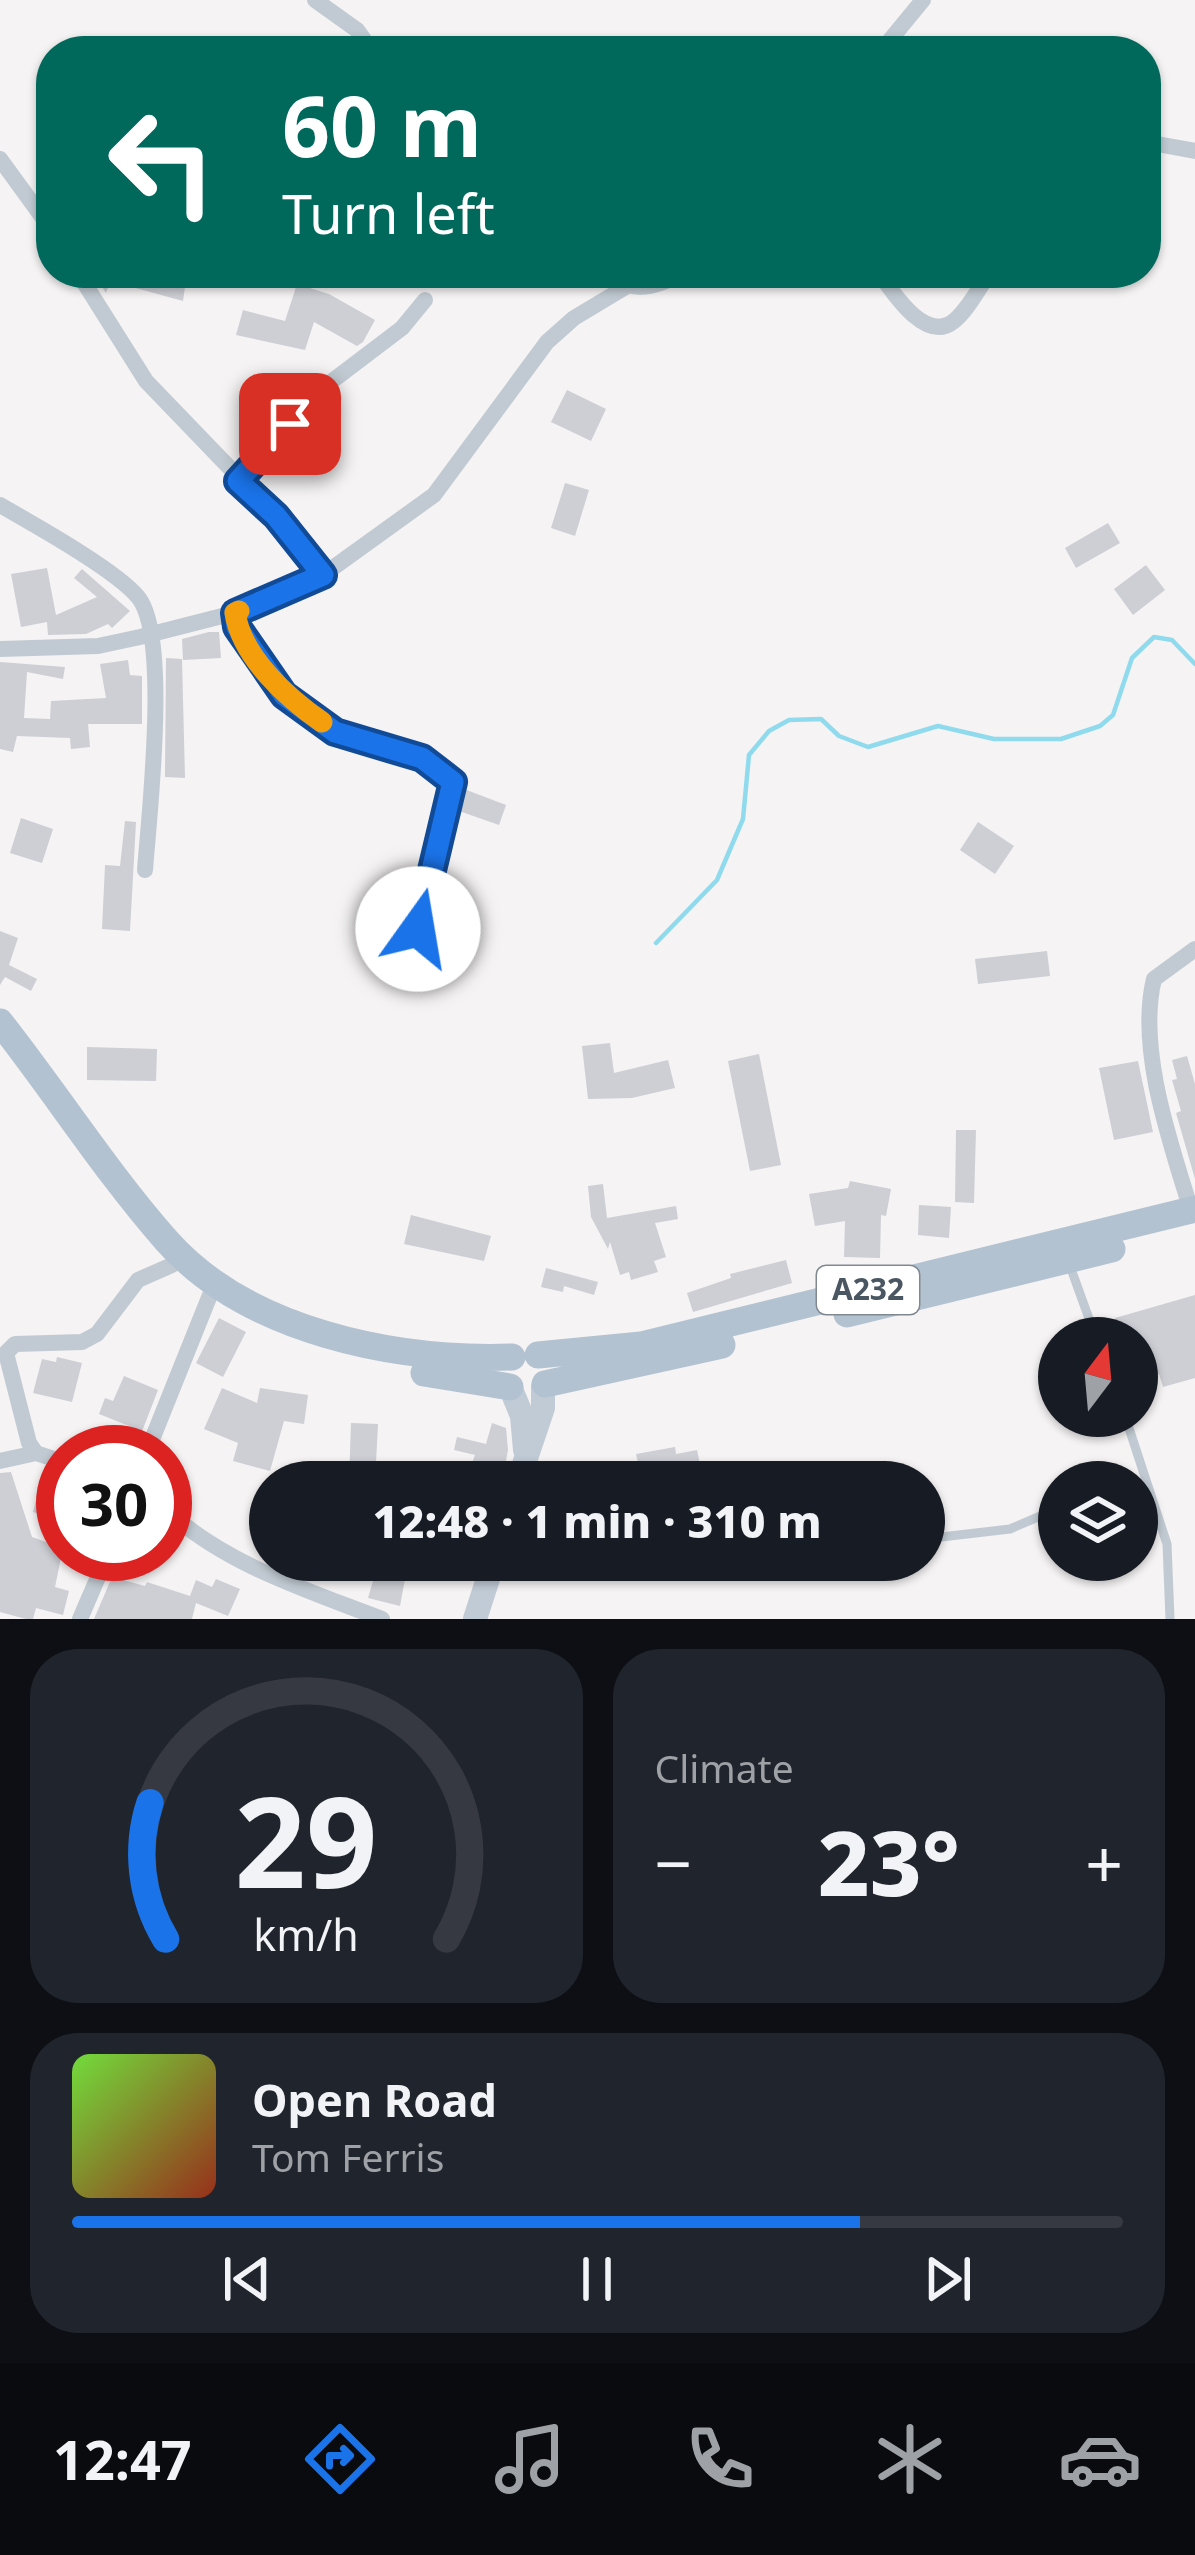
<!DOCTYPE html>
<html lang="en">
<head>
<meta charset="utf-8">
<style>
  body { margin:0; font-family:"Noto Sans",sans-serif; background:#20242c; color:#f1f3f6; height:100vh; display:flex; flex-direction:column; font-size:45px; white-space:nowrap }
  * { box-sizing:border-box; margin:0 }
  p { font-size:39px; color:#9ea1a6 }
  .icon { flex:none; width:66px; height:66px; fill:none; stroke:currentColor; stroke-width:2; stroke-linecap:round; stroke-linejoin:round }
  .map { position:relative; height:1619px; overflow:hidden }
  .details { display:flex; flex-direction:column; gap:30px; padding:30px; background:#0d0f14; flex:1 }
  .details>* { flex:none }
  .hud { position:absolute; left:36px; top:36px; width:1125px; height:252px; border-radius:48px; box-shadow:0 3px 9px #0004; background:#00695c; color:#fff; overflow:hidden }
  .needle { width:78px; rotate:16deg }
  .controls { position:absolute; left:1038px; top:1317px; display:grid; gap:24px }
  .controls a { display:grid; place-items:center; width:120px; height:120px; border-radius:50%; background:#171b24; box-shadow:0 3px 9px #0004; font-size:60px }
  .speed { position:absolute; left:36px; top:1425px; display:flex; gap:24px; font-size:60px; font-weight:700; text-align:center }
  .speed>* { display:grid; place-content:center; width:156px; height:156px; border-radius:50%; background:#171b24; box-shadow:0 3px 9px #0004; line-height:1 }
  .speed .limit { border:18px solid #d22; background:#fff; color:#111 }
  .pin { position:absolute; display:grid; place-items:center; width:102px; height:102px; color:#fff; margin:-51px; border-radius:24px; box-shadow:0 6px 18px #0006 }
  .me { position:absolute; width:132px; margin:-66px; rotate:13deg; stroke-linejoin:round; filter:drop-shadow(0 0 9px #0008) }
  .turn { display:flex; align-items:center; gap:42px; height:252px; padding:0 48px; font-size:54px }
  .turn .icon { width:156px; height:156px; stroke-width:2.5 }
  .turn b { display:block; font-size:84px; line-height:102px }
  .big { font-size:90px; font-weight:800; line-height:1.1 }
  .details .widget { flex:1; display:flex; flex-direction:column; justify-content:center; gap:18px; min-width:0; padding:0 42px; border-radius:48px; background:#20242c }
  .details .dial { align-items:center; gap:0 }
  .dial svg { height:312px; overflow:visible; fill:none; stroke:#363941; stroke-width:7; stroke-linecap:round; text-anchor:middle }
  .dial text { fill:#f1f3f6; stroke:none }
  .song { display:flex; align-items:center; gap:36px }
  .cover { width:144px; height:144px; border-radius:18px; background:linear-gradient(135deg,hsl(100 70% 55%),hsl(10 70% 35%)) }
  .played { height:12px; border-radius:6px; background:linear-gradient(90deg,#1a73e8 75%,#363941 75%) }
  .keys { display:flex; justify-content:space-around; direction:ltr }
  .heat { display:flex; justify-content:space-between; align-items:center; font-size:66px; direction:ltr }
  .details .tiles { flex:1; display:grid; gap:30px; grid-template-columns:1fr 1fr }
  .widget:last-child { grid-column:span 2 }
  .trip { position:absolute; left:249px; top:1461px; width:696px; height:120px; border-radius:60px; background:#171b24; box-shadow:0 3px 9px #0004; font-weight:800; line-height:120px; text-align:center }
  .tabs { display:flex; height:192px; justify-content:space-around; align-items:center; background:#090b0e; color:#9ea1a6 }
  .tabs .icon { width:84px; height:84px }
  .tabs .selected { color:#1a73e8 }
  .tabs b { font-size:54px; color:#f1f3f6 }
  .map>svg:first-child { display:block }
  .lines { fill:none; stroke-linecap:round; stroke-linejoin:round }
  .stream { stroke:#90daee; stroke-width:4.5 }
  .building { fill:#cdcfd5 }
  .lane { stroke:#c1cad2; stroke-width:9 }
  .street { stroke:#c1cad2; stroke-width:16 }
  .secondary { stroke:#c1cbd6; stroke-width:24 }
  .primary { stroke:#b3c2d1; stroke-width:27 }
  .route-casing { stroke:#114b97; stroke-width:30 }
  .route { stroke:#1a73e8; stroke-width:21 }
  .slow { stroke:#f59e0b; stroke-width:21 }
  .labels { text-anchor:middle; stroke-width:10; stroke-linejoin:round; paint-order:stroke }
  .shield { fill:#fff; stroke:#808990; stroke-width:3 }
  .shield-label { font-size:30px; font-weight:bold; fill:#4a5661 }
</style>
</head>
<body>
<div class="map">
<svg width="1195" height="1619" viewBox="0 0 1195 1619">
  <rect width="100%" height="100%" fill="#f5f3f3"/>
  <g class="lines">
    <!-- stream -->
    <path class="stream" d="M 656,943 L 717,880 L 743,819 L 749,755 L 769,731 L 789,720 L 821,719 L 839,736 L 868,747 L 938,726 L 994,739 L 1061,739 L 1100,726 L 1113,715 L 1132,658 L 1154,637 L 1172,640 L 1195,664"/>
  </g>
  <!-- building -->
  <path class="building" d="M 93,273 L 149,273 L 172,280 L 173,273 L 187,273 L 183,301 L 110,281 L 106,293 Z
    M 297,284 L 329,294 L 375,320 L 363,342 L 357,346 L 314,322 L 305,350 L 236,335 L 243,310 L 285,321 Z
    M 567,390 L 606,409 L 591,441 L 551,422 Z
    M 565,483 L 589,490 L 575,536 L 551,528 Z
    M 1108,523 L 1120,543 L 1076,568 L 1065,548 Z
    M 1146,565 L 1165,590 L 1133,615 L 1114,589 Z
    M 47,568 L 56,615 L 97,597 L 74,578 L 82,569 L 130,611 L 112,628 L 108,624 L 86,634 L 48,635 L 47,622 L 21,627 L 11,574 Z
    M 209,632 L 219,632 L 221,658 L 183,660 L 182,639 Z
    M 166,658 L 182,659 L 185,778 L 165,777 Z
    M 128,660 L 130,675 L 142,676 L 142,724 L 88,724 L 90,747 L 71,749 L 70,738 L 17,736 L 13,752 L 0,749 L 0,662 L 65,667 L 63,679 L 27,672 L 24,718 L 50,719 L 51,701 L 106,698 L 100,664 Z
    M 464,789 L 506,805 L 499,825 L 459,811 Z
    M 21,818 L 53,829 L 42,863 L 10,853 Z
    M 125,821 L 136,822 L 130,931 L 102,929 L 105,865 L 120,866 Z
    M 978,822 L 1014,846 L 995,874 L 960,850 Z
    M 0,931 L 18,938 L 9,965 L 37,979 L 31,991 L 5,977 L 0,985 Z
    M 1047,951 L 1050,976 L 978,984 L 975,959 Z
    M 610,1043 L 614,1073 L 668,1060 L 675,1088 L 632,1098 L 588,1099 L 582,1046 Z
    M 87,1047 L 157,1049 L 156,1081 L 87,1080 Z
    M 759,1054 L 781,1165 L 750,1171 L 728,1061 Z
    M 1187,1056 L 1195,1084 L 1195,1179 L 1176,1113 L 1181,1111 L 1172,1080 L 1177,1079 L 1172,1060 Z
    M 1138,1061 L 1153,1132 L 1114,1140 L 1099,1068 Z
    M 956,1130 L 976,1130 L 974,1203 L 955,1202 Z
    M 850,1181 L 891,1189 L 886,1216 L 881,1215 L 880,1258 L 844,1257 L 845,1221 L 815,1226 L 809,1194 L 848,1188 Z
    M 603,1184 L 607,1218 L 676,1206 L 678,1219 L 655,1223 L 666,1257 L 654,1261 L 658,1272 L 631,1280 L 629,1272 L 620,1275 L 610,1242 L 608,1249 L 591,1217 L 588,1186 Z
    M 919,1205 L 951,1207 L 949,1238 L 918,1235 Z
    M 411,1215 L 491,1236 L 484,1261 L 404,1244 Z
    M 786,1260 L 792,1283 L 693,1312 L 687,1293 L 731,1278 L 730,1274 Z
    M 546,1268 L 598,1282 L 594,1295 L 564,1286 L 563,1292 L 541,1287 Z
    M 1195,1295 L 1195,1378 L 1163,1387 L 1159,1374 L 1137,1381 L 1137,1338 L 1121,1338 L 1115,1318 Z
    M 219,1318 L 246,1332 L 223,1377 L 196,1363 Z
    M 57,1357 L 82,1363 L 72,1402 L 33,1393 L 42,1359 L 56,1362 Z
    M 124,1376 L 158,1390 L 134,1452 L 126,1452 L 134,1428 L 99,1414 L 105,1398 L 113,1401 Z
    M 222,1388 L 257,1403 L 260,1388 L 308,1395 L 304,1424 L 284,1421 L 270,1471 L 233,1461 L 238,1443 L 204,1429 Z
    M 351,1423 L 378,1424 L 375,1482 L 349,1482 Z
    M 492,1423 L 506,1428 L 508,1450 L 502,1482 L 465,1482 L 475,1455 L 454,1450 L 457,1437 L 486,1444 Z
    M 675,1447 L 676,1454 L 697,1450 L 700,1464 L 709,1462 L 711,1476 L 642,1482 L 636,1454 Z
    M 44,1470 L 63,1475 L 63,1522 L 33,1512 Z
    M 11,1472 L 32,1537 L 63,1548 L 55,1587 L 69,1591 L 63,1615 L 36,1608 L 33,1619 L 26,1619 L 0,1612 L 0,1473 Z
    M 375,1574 L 405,1579 L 400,1606 L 368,1598 Z
    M 112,1577 L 145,1586 L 147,1582 L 190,1596 L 196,1580 L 212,1587 L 216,1579 L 240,1589 L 228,1616 L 196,1603 L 192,1619 L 94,1619 Z"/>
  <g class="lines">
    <!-- lane -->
    <path class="lane" d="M 1070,1266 L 1096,1338
      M 1125,1416 L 1167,1544 L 1170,1619
      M 924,1539 L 1010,1529 L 1059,1508
      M 495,1560 L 549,1571 L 685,1571 L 830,1560"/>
    <!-- street -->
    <path class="street" d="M 315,0 L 357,30 L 372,51
      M 881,51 L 923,0
      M 1146,142 L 1195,151
      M 0,159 L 51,229
      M 78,273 L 146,381 L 276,516 L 323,575
      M 602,273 C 630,292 652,291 681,273
      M 879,273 C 893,293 926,344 954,321 C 968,310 979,287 990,273
      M 239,481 L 319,391 L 402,328 L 425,300
      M 0,505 C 33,524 116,570 138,597 C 170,636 149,815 145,870
      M 234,613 L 237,627 L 284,695 L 336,732 L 422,758 L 453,782 L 418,929
      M 0,649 L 98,646 L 140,637 L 234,613 L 323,575 L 434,495 L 547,342 L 574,318 L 624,288
      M 1191,1210 C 1170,1142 1137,1048 1154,979 L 1195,949
      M 147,1452 L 210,1295
      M 0,1461 L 36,1453
      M 63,1462 L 36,1453 L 29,1443 L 6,1353 L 15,1344 L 82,1342 L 97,1334 L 138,1280 L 172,1265
      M 165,1509 C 226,1565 307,1590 382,1619
      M 80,1619 L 108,1554"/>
    <!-- secondary -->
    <path class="secondary" d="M 511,1389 L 522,1416 L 525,1450
      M 518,1482 L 543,1408 L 543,1387
      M 475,1619 L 494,1560"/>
    <!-- primary -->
    <path class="primary" d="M 0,1022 C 56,1093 106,1172 166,1240 C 247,1332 396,1361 512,1357
      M 847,1314 L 1112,1249
      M 538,1355 L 641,1345 L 1195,1209
      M 424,1373 L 510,1387
      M 545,1384 L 722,1345"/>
  </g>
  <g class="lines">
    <!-- route casing -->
    <g class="route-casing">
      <path id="route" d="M 290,424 L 238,481 L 276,516 L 323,575 L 235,613 L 237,627 L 284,695 L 335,732 L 422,758 L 453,782 L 418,929"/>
    </g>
    <!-- route -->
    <use href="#route" class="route"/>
    <!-- slow -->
    <path class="slow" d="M 239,611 L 235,613 C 242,657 287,698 322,722"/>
  </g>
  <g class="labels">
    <!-- shield labels -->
    <rect class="shield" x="817" y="1266" width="102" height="48" rx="9"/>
    <g class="shield-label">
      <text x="868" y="1300">A232</text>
    </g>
  </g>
</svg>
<div class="controls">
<a><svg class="needle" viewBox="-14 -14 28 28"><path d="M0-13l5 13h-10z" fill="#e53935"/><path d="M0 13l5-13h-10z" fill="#9ea1a6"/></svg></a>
<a><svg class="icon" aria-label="layers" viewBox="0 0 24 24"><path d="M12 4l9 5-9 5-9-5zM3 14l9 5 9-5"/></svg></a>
</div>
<div class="speed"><div class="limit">30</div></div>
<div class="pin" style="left:290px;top:424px;background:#d93025"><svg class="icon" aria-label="arrive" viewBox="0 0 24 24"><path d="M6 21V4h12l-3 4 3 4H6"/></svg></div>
<svg class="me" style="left:418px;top:929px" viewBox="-20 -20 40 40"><circle r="19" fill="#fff"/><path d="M0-13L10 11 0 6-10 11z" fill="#1a73e8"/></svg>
<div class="trip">12:48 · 1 min · 310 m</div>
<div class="hud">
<div class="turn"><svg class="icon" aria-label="left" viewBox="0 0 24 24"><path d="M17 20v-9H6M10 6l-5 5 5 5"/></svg><div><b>60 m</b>Turn left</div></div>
</div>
</div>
<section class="details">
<div class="tiles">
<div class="widget dial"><svg viewBox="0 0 100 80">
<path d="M14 69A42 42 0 1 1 86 69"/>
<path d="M14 69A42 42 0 0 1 10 34" stroke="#1a73e8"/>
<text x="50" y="56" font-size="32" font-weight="700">29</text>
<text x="50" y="72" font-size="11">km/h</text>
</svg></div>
<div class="widget"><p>Climate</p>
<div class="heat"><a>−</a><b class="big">23°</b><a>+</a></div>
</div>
<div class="widget">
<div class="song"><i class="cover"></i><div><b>Open Road</b><p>Tom Ferris</p></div></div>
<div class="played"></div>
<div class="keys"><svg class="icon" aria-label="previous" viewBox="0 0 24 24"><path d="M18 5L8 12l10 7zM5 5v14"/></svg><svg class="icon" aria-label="pause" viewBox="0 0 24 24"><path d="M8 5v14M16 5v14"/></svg><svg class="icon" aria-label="next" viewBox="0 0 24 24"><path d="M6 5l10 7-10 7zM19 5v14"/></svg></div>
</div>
</div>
</section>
<nav class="tabs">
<b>12:47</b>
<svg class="icon selected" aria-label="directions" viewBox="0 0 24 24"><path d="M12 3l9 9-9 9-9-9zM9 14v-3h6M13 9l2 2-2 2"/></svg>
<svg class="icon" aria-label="music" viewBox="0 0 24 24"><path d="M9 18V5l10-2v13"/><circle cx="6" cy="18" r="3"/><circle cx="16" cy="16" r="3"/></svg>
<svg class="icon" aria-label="phone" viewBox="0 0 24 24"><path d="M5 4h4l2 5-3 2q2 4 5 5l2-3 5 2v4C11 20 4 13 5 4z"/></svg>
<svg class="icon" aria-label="climate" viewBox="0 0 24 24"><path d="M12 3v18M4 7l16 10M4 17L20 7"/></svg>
<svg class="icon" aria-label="car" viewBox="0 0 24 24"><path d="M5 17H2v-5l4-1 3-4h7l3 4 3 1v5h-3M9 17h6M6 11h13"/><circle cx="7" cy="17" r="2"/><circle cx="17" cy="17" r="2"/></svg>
</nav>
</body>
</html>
